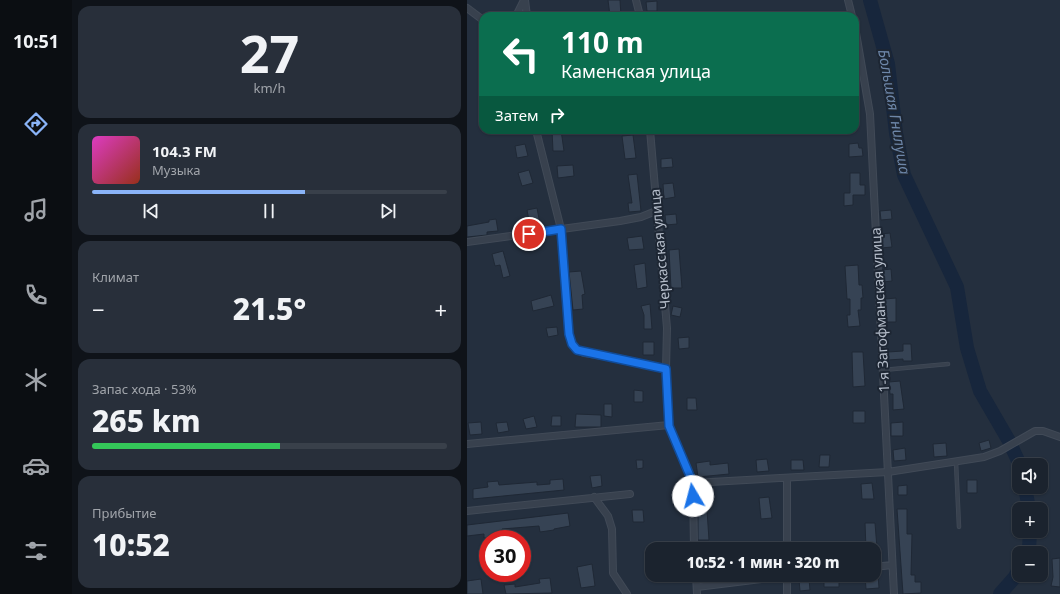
<!DOCTYPE html>
<html lang="ru">
<head>
<meta charset="utf-8">
<style>
  body { margin:0; font-family:"Noto Sans",sans-serif; background:#282f3a; color:#f1f3f6; height:100vh; display:flex; flex-direction:column; font-size:15px; white-space:nowrap }
  * { box-sizing:border-box; margin:0 }
  p { font-size:13px; color:#a0a4aa }
  .icon { flex:none; width:22px; height:22px; fill:none; stroke:currentColor; stroke-width:2; stroke-linecap:round; stroke-linejoin:round }
  .map { position:relative; flex:1; overflow:hidden }
  .side { display:flex; flex-direction:column; gap:6px; padding:6px; background:#0f1319; width:395px }
  .side>* { flex:none }
  .top-card { position:absolute; left:12px; top:12px; width:380px; height:122px; border-radius:12px; box-shadow:0 1px 3px #0004,0 0 0 1px #39404a; background:#0b6e4f; color:#fff; overflow:hidden }
  .fabs { position:absolute; left:545px; top:458px; display:grid; gap:8px }
  .fabs a { display:grid; place-items:center; width:36px; height:36px; border-radius:8px; background:#1b232e; box-shadow:0 1px 3px #0004,0 0 0 1px #39404a; font-size:20px }
  .speed { position:absolute; left:12px; top:530px; display:flex; gap:8px; font-size:20px; font-weight:700; text-align:center }
  .speed>* { display:grid; place-content:center; width:52px; height:52px; border-radius:50%; background:#1b232e; box-shadow:0 1px 3px #0004,0 0 0 1px #39404a; line-height:1 }
  .speed .limit { border:6px solid #d22; background:#fff; color:#111 }
  .pin { position:absolute; display:grid; place-items:center; width:34px; height:34px; color:#fff; margin:-17px; border:2px solid #fff; border-radius:50%; box-shadow:0 1px 4px #0007 }
  .me { position:absolute; width:44px; margin:-22px; rotate:352deg; stroke-linejoin:round; filter:drop-shadow(0 0 3px #0008) }
  .turn { display:flex; align-items:center; gap:14px; height:84px; padding:0 16px; font-size:18px }
  .turn .icon { width:52px; height:52px; stroke-width:2.5 }
  .turn b { display:block; font-size:28px; line-height:34px }
  .then { display:flex; align-items:center; height:38px; padding:0 16px; background:#0003; gap:8px; font-size:15px }
  .big { font-size:30px; font-weight:800; line-height:1.1 }
  .side .widget { flex:1; display:flex; flex-direction:column; justify-content:center; gap:6px; min-width:0; padding:0 14px; border-radius:12px; background:#282f3a }
  .side .dial { align-items:center; gap:0 }
  .dial b { font-size:52px; line-height:1 }
  .song { display:flex; align-items:center; gap:12px }
  .cover { width:48px; height:48px; border-radius:6px; background:linear-gradient(135deg,hsl(310 70% 55%),hsl(10 70% 35%)) }
  .played { height:4px; border-radius:2px; background:linear-gradient(90deg,#8ab4f8 60%,#39404a 60%) }
  .keys { display:flex; justify-content:space-around; direction:ltr }
  .heat { display:flex; justify-content:space-between; align-items:center; font-size:22px; direction:ltr }
  .charge { height:6px; border-radius:3px; background:linear-gradient(90deg,#34c759 53%,#39404a 0) }
  .trip { position:absolute; left:178px; top:542px; width:236px; height:40px; border-radius:12px; background:#1b232e; box-shadow:0 1px 3px #0004,0 0 0 1px #39404a; font-weight:800; line-height:40px; text-align:center }
  main { display:flex; flex:1; min-height:0 }
  .dock { display:flex; flex-direction:column; width:72px; justify-content:space-around; align-items:center; background:#0b0e12; color:#a0a4aa }
  .dock .icon { width:28px; height:28px }
  .dock .selected { color:#8ab4f8 }
  .dock b { font-size:18px; color:#f1f3f6 }
  .map>svg:first-child { display:block }
  .lines { fill:none; stroke-linecap:round; stroke-linejoin:round }
  .river { stroke:#17263c; stroke-width:14 }
  .building { fill:#364354; stroke:#1f2835 }
  .lane-casing { stroke:#414a57; stroke-width:4.5 }
  .street-casing { stroke:#414a57; stroke-width:8 }
  .lane { stroke:#38414e; stroke-width:3 }
  .street { stroke:#38414e; stroke-width:6 }
  .route-casing { stroke:#114b97; stroke-width:10 }
  .route { stroke:#1a73e8; stroke-width:7 }
  .labels { text-anchor:middle; stroke-width:4; stroke-linejoin:round; paint-order:stroke }
  .street-label { font-size:14px; fill:#b4bcc9; stroke:#1d2633 }
  .water-label { font-size:15px; font-style:italic; fill:#6d86a8; stroke:#1d2633 }
</style>
</head>
<body>
<main>
<nav class="dock">
<b>10:51</b>
<svg class="icon selected" aria-label="directions" viewBox="0 0 24 24"><path d="M12 3l9 9-9 9-9-9zM9 14v-3h6M13 9l2 2-2 2"/></svg>
<svg class="icon" aria-label="music" viewBox="0 0 24 24"><path d="M9 18V5l10-2v13"/><circle cx="6" cy="18" r="3"/><circle cx="16" cy="16" r="3"/></svg>
<svg class="icon" aria-label="phone" viewBox="0 0 24 24"><path d="M5 4h4l2 5-3 2q2 4 5 5l2-3 5 2v4C11 20 4 13 5 4z"/></svg>
<svg class="icon" aria-label="climate" viewBox="0 0 24 24"><path d="M12 3v18M4 7l16 10M4 17L20 7"/></svg>
<svg class="icon" aria-label="car" viewBox="0 0 24 24"><path d="M5 17H2v-5l4-1 3-4h7l3 4 3 1v5h-3M9 17h6M6 11h13"/><circle cx="7" cy="17" r="2"/><circle cx="17" cy="17" r="2"/></svg>
<svg class="icon" aria-label="filters" viewBox="0 0 24 24"><path d="M4 7h16M4 17h16"/><circle cx="9" cy="7" r="2"/><circle cx="15" cy="17" r="2"/></svg>
</nav>
<section class="side">
<div class="widget dial"><b>27</b><p>km/h</p></div>
<div class="widget">
<div class="song"><i class="cover"></i><div><b>104.3 FM</b><p>Музыка</p></div></div>
<div class="played"></div>
<div class="keys"><svg class="icon" aria-label="previous" viewBox="0 0 24 24"><path d="M18 5L8 12l10 7zM5 5v14"/></svg><svg class="icon" aria-label="pause" viewBox="0 0 24 24"><path d="M8 5v14M16 5v14"/></svg><svg class="icon" aria-label="next" viewBox="0 0 24 24"><path d="M6 5l10 7-10 7zM19 5v14"/></svg></div>
</div>
<div class="widget"><p>Климат</p>
<div class="heat"><a>−</a><b class="big">21.5°</b><a>+</a></div>
</div>
<div class="widget"><p>Запас хода · 53%</p><b class="big">265 km</b><div class="charge"></div></div>
<div class="widget"><p>Прибытие</p><b class="big">10:52</b></div>
</section>
<div class="map">
<svg width="593" height="594" viewBox="0 0 593 594">
  <rect width="100%" height="100%" fill="#242f3e"/>
  <g class="lines">
    <!-- river -->
    <path class="river" d="M 403,0 L 421,64 L 429,133 L 437,175 L 490,287 L 500,348 L 513,391 L 542,441 L 553,465
      M 558,487 L 562,509
      M 560,553 L 562,549 L 563,531
      M 533,594 L 548,577 L 552,569"/>
  </g>
  <!-- building -->
  <path class="building" d="M 141,0 L 153,0 L 154,16 L 143,16 Z
    M 190,1 L 190,11 L 180,11 L 179,2 Z
    M 85,130 L 94,130 L 97,151 L 86,151 Z
    M 166,135 L 169,158 L 158,159 L 155,136 Z
    M 391,143 L 392,148 L 395,148 L 396,156 L 382,157 L 382,144 Z
    M 58,144 L 61,156 L 50,158 L 48,146 Z
    M 205,158 L 206,167 L 194,168 L 194,159 Z
    M 106,165 L 107,176 L 91,178 L 90,166 Z
    M 62,170 L 66,183 L 55,186 L 51,173 Z
    M 383,173 L 393,173 L 393,185 L 398,185 L 398,195 L 386,195 L 386,205 L 377,206 L 377,193 L 383,193 Z
    M 170,174 L 174,211 L 162,212 L 161,203 L 165,203 L 161,175 Z
    M 206,183 L 208,197 L 197,199 L 196,184 Z
    M 70,208 L 73,224 L 63,226 L 60,210 Z
    M 424,210 L 425,219 L 414,220 L 413,211 Z
    M 209,214 L 210,224 L 199,225 L 198,215 Z
    M 29,219 L 31,231 L 20,232 L 20,235 L 0,237 L 0,226 L 22,222 L 22,220 Z
    M 423,233 L 425,247 L 414,248 L 414,234 Z
    M 175,236 L 177,249 L 162,250 L 160,238 Z
    M 212,249 L 215,288 L 204,288 L 202,250 Z
    M 36,251 L 43,276 L 36,278 L 33,265 L 28,266 L 25,254 Z
    M 178,263 L 180,287 L 170,289 L 167,265 Z
    M 391,265 L 392,285 L 395,285 L 396,298 L 394,298 L 394,310 L 391,310 L 393,326 L 381,327 L 380,315 L 383,315 L 383,299 L 380,299 L 378,266 Z
    M 424,269 L 425,281 L 416,282 L 415,270 Z
    M 114,271 L 118,294 L 115,295 L 116,309 L 106,310 L 102,272 Z
    M 84,295 L 87,306 L 66,311 L 64,301 Z
    M 429,298 L 429,322 L 420,322 L 418,299 Z
    M 183,304 L 185,329 L 177,329 L 177,315 L 174,306 Z
    M 206,306 L 215,308 L 213,317 L 204,315 Z
    M 90,327 L 91,335 L 81,337 L 79,328 Z
    M 222,337 L 222,348 L 212,349 L 211,338 Z
    M 176,342 L 187,342 L 187,355 L 176,355 Z
    M 436,344 L 444,344 L 445,361 L 436,361 L 436,359 L 421,360 L 421,352 L 436,351 Z
    M 385,352 L 396,352 L 398,386 L 386,387 Z
    M 433,381 L 437,409 L 426,410 L 426,394 L 423,394 L 422,382 Z
    M 167,390 L 176,391 L 176,402 L 167,402 Z
    M 220,398 L 229,398 L 230,410 L 220,410 Z
    M 137,404 L 145,404 L 145,417 L 137,416 Z
    M 386,411 L 398,411 L 398,423 L 386,423 Z
    M 109,414 L 134,415 L 134,427 L 108,427 Z
    M 67,416 L 70,427 L 59,429 L 56,419 Z
    M 85,416 L 94,416 L 94,426 L 84,426 Z
    M 14,422 L 15,434 L 3,435 L 1,423 Z
    M 40,422 L 42,431 L 31,433 L 29,423 Z
    M 436,422 L 436,436 L 424,436 L 424,423 Z
    M 522,440 L 524,448 L 514,451 L 512,443 Z
    M 479,443 L 480,456 L 467,457 L 466,444 Z
    M 438,448 L 439,460 L 427,461 L 426,450 Z
    M 353,455 L 363,455 L 362,467 L 352,467 Z
    M 300,459 L 302,471 L 290,472 L 289,460 Z
    M 169,460 L 176,460 L 176,468 L 170,469 Z
    M 324,460 L 336,460 L 337,470 L 324,470 Z
    M 243,461 L 243,465 L 261,463 L 262,474 L 231,477 L 229,463 Z
    M 134,475 L 135,486 L 125,488 L 123,476 Z
    M 96,479 L 97,490 L 6,499 L 6,489 L 21,487 L 20,482 L 31,481 L 32,485 L 70,482 L 70,485 L 83,484 L 83,480 Z
    M 500,480 L 510,480 L 510,493 L 500,493 Z
    M 405,483 L 407,499 L 395,499 L 394,484 Z
    M 440,485 L 440,495 L 431,495 L 431,486 Z
    M 302,497 L 305,518 L 294,519 L 292,498 Z
    M 430,509 L 440,509 L 440,534 L 445,534 L 444,575 L 448,575 L 448,582 L 454,582 L 454,593 L 436,594 Z
    M 165,510 L 176,510 L 177,522 L 166,522 Z
    M 231,510 L 240,510 L 242,540 L 231,540 Z
    M 101,513 L 103,526 L 87,529 L 87,530 L 73,532 L 72,526 L 35,529 L 35,536 L 17,538 L 17,534 L 0,536 L 0,525 Z
    M 398,523 L 408,523 L 410,548 L 399,549 Z
    M 593,558 L 593,587 L 584,586 L 586,577 L 585,559 Z
    M 125,564 L 128,586 L 114,588 L 110,567 Z
    M 398,575 L 411,575 L 412,588 L 399,589 Z
    M 83,578 L 85,593 L 39,594 L 37,585 L 48,584 L 48,587 L 73,583 L 72,579 Z
    M 357,578 L 372,578 L 372,587 L 357,587 Z
    M 14,579 L 16,594 L 0,594 L 0,581 Z
    M 342,579 L 343,590 L 333,591 L 332,580 Z"/>
  <g class="lines">
    <!-- lane casing -->
    <g class="lane-casing">
      <path id="lane" d="M 416,370 L 481,364
        M 489,462 L 492,527"/>
    </g>
    <!-- street casing -->
    <g class="street-casing">
      <path id="street" d="M 58,0 L 60,16
        M 169,0 L 173,16
        M 381,0 L 385,16
        M 0,8 L 16,20
        M 49,16 L 57,0
        M 388,27 L 403,114 L 427,594
        M 69,130 L 94,229 L 102,334 L 105,344 L 110,350 L 117,353 L 155,359 L 199,369
        M 183,130 L 200,328 L 199,369 L 202,425 L 226,483 L 227,549
        M 0,242 L 153,221 L 174,217 L 189,211
        M 0,444 L 202,425
        M 226,483 L 421,472 L 517,457 L 533,451 L 568,431 L 576,431 L 593,437
        M 127,497 L 141,516 L 145,529 L 146,573 L 160,594
        M 0,511 L 163,494
        M 320,549 L 320,478
        M 407,567 L 425,565
        M 229,575 L 230,594
        M 320,575 L 320,594
        M 230,587 L 328,575"/>
    </g>
    <!-- lane -->
    <use href="#lane" class="lane"/>
    <!-- street -->
    <use href="#street" class="street"/>
  </g>
  <g class="lines">
    <!-- route casing -->
    <g class="route-casing">
      <path id="route" d="M 62,234 L 94,229 L 102,334 L 105,344 L 110,350 L 199,369 L 202,426 L 226,483 L 226,496"/>
    </g>
    <!-- route -->
    <use href="#route" class="route"/>
  </g>
  <g class="labels">
    <!-- street labels -->
    <g class="street-label">
      <text transform="translate(193 249) rotate(-95)" y="5">Черкасская улица</text>
      <text transform="translate(413 310) rotate(-93)" y="5">1-я Загофманская улица</text>
    </g>
    <!-- water labels -->
    <g class="water-label">
      <text transform="translate(427 112) rotate(80)" y="5">Большая Гнилуша</text>
    </g>
  </g>
</svg>
<div class="fabs">
<a><svg class="icon" aria-label="sound" viewBox="0 0 24 24"><path d="M4 9h4l5-4v14l-5-4H4zM17 9q2 3 0 6"/></svg></a>
<a>+</a>
<a>−</a>
</div>
<div class="speed"><div class="limit">30</div></div>
<div class="pin" style="left:62px;top:234px;background:#d93025"><svg class="icon" aria-label="arrive" viewBox="0 0 24 24"><path d="M6 21V4h12l-3 4 3 4H6"/></svg></div>
<svg class="me" style="left:226px;top:496px" viewBox="-20 -20 40 40"><circle r="19" fill="#fff"/><path d="M0-13L10 11 0 6-10 11z" fill="#1a73e8"/></svg>
<div class="trip">10:52 · 1 мин · 320 m</div>
<div class="top-card">
<div class="turn"><svg class="icon" aria-label="left" viewBox="0 0 24 24"><path d="M17 20v-9H6M10 6l-5 5 5 5"/></svg><div><b>110 m</b>Каменская улица</div></div>
<div class="then">Затем<svg class="icon" aria-label="right" viewBox="0 0 24 24"><path d="M7 20v-9h11M14 6l5 5-5 5"/></svg></div>
</div>
</div>
</main>
</body>
</html>
